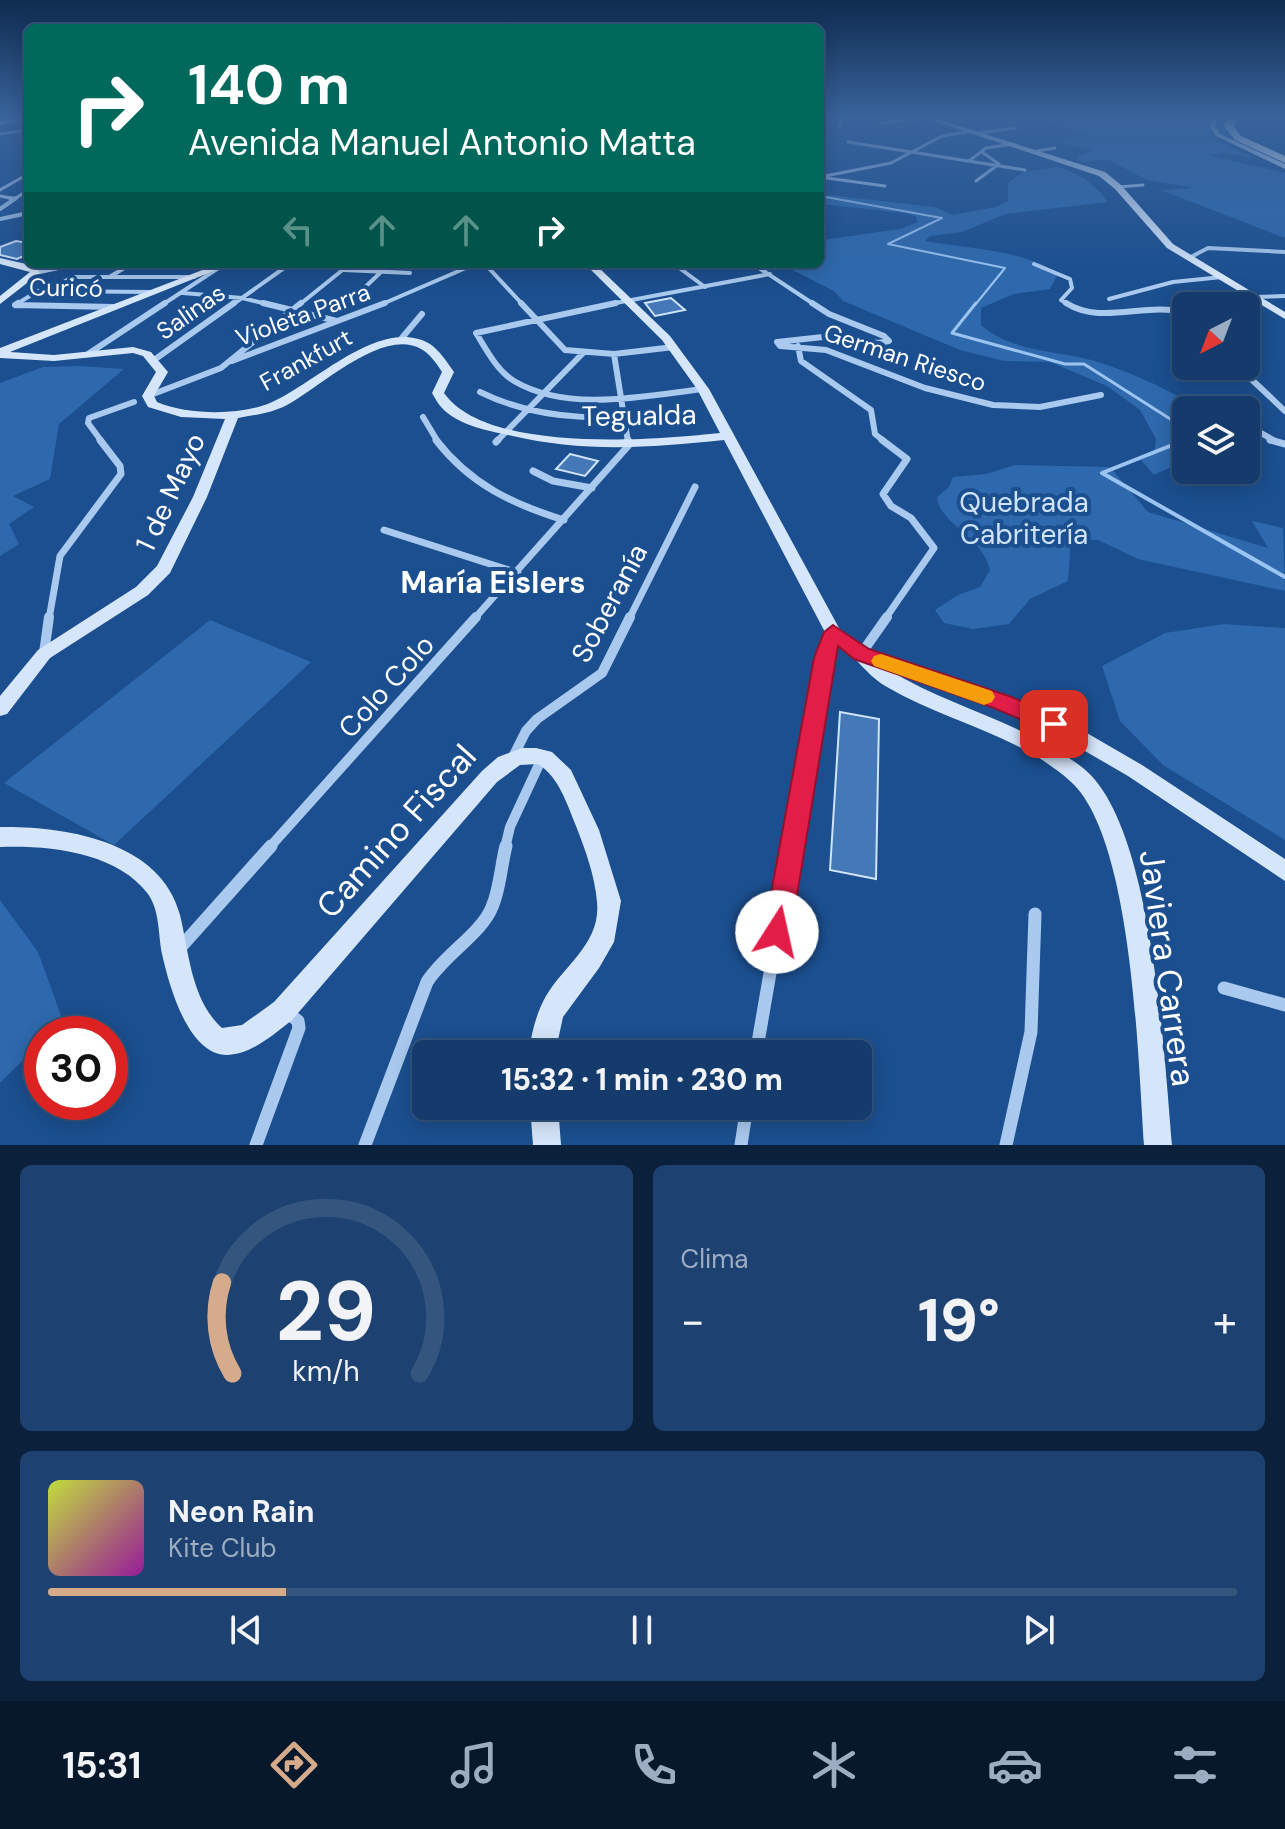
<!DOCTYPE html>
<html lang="es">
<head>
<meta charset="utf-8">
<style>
  body { margin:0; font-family:"DM Sans",sans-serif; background:#1d4271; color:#f1f3f6; height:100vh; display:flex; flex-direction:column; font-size:30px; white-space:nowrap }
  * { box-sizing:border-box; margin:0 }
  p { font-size:26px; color:#9dadc1 }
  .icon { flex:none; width:44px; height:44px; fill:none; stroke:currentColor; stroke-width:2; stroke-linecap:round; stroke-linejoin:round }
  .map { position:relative; height:1145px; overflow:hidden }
  .details { display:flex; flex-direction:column; gap:20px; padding:20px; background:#0b203b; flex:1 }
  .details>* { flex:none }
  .banner { position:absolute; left:24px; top:24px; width:800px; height:244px; border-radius:12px; box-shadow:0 4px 20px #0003,0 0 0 2px #33557e; background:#00695c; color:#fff; overflow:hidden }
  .needle { width:52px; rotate:222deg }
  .controls { position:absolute; left:1172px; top:292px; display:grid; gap:16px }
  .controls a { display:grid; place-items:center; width:88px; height:88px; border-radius:12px; background:#143b6b; box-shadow:0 4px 20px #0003,0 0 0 2px #33557e; font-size:40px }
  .speed { position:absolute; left:24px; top:1016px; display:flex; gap:16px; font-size:40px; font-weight:700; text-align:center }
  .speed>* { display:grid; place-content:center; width:104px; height:104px; border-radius:50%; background:#143b6b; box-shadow:0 4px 20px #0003,0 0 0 2px #33557e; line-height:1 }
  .speed .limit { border:12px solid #d22; background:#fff; color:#111 }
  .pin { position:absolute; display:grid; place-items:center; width:68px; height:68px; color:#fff; margin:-34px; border-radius:16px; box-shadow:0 4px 12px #0006 }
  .me { position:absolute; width:88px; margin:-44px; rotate:10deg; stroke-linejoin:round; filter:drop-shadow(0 0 6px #0008) }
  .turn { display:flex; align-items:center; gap:28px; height:168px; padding:0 32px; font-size:36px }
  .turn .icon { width:104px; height:104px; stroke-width:2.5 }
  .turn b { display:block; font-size:56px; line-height:68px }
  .lanes { display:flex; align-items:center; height:76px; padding:0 32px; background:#0003; justify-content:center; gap:40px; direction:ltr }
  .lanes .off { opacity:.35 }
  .big { font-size:60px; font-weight:800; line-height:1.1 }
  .details .tile { flex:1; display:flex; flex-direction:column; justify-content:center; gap:12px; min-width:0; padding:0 28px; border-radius:12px; background:#1d4271 }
  .details .dial { align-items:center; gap:0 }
  .dial svg { height:208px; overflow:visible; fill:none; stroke:#33557e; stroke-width:7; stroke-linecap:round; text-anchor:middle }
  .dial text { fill:#f1f3f6; stroke:none }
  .song { display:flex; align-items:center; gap:24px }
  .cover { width:96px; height:96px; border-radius:12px; background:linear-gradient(135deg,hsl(70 70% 55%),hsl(300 70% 35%)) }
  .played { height:8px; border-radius:4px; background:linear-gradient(90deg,#d6ab8b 20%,#33557e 20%) }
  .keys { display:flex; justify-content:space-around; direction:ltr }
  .heat { display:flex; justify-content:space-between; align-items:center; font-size:44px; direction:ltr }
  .details .tiles { flex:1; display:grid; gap:20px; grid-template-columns:1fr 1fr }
  .tile:last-child { grid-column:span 2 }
  .trip { position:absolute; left:412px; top:1040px; width:460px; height:80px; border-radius:12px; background:#143b6b; box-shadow:0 4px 20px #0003,0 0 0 2px #33557e; font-weight:800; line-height:80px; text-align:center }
  .tabs { display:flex; height:128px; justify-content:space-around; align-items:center; background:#08182b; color:#9dadc1 }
  .tabs .icon { width:56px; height:56px }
  .tabs .selected { color:#d6ab8b }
  .tabs b { font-size:36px; color:#f1f3f6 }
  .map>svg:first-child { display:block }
  .green { fill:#2e69ad }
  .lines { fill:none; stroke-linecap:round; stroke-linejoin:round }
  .stream-far2 { stroke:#9cc4f0; stroke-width:2 }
  .stream-far1 { stroke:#9cc4f0; stroke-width:3 }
  .stream { stroke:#9cc4f0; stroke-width:4 }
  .building { fill:#4478b7; stroke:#cfe3fa; stroke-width:2 }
  .street-far5 { stroke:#a9c9ee; stroke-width:3 }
  .street-far4 { stroke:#a9c9ee; stroke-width:4 }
  .street-far3 { stroke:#a9c9ee; stroke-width:6 }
  .street-far2 { stroke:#a9c9ee; stroke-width:7 }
  .street-far1 { stroke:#a9c9ee; stroke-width:10 }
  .street { stroke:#a9c9ee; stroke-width:13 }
  .secondary { fill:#d6e6fa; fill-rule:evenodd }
  .highway { fill:#fff; fill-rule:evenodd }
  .route { fill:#e11d48; stroke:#92132f; stroke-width:2 }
  .slow { fill:#f59e0b }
  .labels { text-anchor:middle; stroke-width:8; stroke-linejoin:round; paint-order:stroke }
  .far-street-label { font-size:24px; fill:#fff; stroke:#1b4f8f }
  .street-label { font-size:28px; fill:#fff; stroke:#1b4f8f }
  .park-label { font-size:28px; fill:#cfe3fa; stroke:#1b4f8f }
  .neighbourhood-label { font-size:30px; font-weight:bold; fill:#fff; stroke:#1b4f8f }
  .near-street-label { font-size:34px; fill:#fff; stroke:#1b4f8f }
</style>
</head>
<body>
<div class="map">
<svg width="1285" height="1145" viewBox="0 0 1285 1145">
  <rect width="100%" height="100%" fill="#1b4f8f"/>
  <!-- green -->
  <path class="green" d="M 1205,118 L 1211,137 L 1255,159 L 1224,153 L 1208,155 L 1285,173 L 1285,238 L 1161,190 L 1195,188 L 1147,180 L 1107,159 L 1083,162 L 1076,158 L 1094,150 L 1065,144 L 1062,140 L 1087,134 L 1037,119 Z
    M 1057,167 C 1073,169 1100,187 1107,202 L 1005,214 L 962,232 L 930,236 L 925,241 C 964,248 1026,250 1058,274 L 1050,289 L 1014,294 L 981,308 L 981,325 C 1011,351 1050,350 1087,359 C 1123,368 1170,390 1202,410 L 1186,410 L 1186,460 L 1154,475 L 1141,460 L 1154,454 L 1156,439 L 1140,410 L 1107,386 L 1050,362 L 1004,361 L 960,350 L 843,301 L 834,291 L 781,264 L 820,264 L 823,240 L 900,229 L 918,222 L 915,216 L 905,213 L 820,204 L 820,194 L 934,207 L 953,215 L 996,207 L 1008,201 L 1008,183 L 1023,172 Z
    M 80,366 L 124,369 L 59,424 L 50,479 L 13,496 L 34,507 L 9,524 L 19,544 L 0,556 L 0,383 L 43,367 Z
    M 1015,465 L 1110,467 L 1148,512 L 1268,548 L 1252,521 L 1283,528 L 1285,591 L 1138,559 L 1098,540 L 1071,540 L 1068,581 L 1030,599 L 1009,624 L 973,629 L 944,623 L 935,610 L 958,595 L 980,587 L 990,570 C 982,535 939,524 937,497 L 949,487 L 953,477 L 986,474 Z
    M 210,620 L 311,662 L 114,845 L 4,783 Z
    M 1224,624 L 1285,628 L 1285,840 L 1163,765 L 1120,721 L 1102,666 L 1165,633 Z
    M 0,900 L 38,952 L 63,1021 L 49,1034 L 42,1034 L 42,1041 L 0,1083 Z"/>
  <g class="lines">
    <!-- stream-far2 -->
    <path class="stream-far2" d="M 820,196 L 942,218 L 888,244 L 1005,268 L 975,305"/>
    <!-- stream-far1 -->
    <path class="stream-far1" d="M 976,303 L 952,333 L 1065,364 L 1084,364 L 1186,429
      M 1180,442 L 1186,439"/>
    <!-- stream -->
    <path class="stream" d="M 1185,440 L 1102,473 L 1285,577"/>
  </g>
  <!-- building -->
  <path class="building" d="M 16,241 L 28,243 L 28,254 L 17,259 L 0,255 L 0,247 Z
    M 671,298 L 685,310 L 655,316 L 645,303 Z
    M 570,454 L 598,461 L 585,476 L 556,469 Z
    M 840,712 L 879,719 L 876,879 L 830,870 Z"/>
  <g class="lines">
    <!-- street-far5 -->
    <path class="street-far5" d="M 880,123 L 927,118
      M 839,126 L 843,118
      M 978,133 L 1016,128
      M 0,134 L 28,130
      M 848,142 L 1025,170
      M 1037,151 L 1055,148
      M 969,161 L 986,148 L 1013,144
      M 820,177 L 891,163 L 942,136 L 972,131
      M 827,178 L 885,186
      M 976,181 L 999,164 L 982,152
      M 1118,187 L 1143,185
      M 0,190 L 28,174
      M 0,196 L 15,199
      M 13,200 L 28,190"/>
    <!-- street-far4 -->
    <path class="street-far4" d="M 10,198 L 15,199
      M 0,209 L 16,198
      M 0,219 L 28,213
      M 1189,258 L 1208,248 L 1285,252
      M 485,264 L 523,305
      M 674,264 L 705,287
      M 753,264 L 815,305
      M 1034,264 L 1070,279 L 1072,288 L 1061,300 L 1069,305
      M 344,270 L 410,273
      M 35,273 L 77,264
      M 111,276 L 131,264
      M 49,291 L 72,277 L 194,277
      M 360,292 L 381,272
      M 183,293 L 242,298 L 271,305
      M 1254,297 L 1285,296
      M 1109,299 L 1173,282 L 1222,277
      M 15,305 L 38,291 L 153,292
      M 15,305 L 21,305
      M 162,305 L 223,265
      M 232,305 L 284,268 L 282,264
      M 299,305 L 350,264
      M 380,305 L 475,264
      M 605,305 L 770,274"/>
    <!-- street-far3 -->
    <path class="street-far3" d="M 263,303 L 337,321
      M 521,303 L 565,350 L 614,354 L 674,347
      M 616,303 L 476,333 C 486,349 497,371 514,381 C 568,413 645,396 703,389
      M 812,303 L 829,314 L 884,336 L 889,341 L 878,343 L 832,336 L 777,342 L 780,346 L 826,350 L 925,388 L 993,405 L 1040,407 L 1101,395
      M 1066,303 C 1102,326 1147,301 1186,313
      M 15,305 L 18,303
      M 15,305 L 114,307
      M 401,339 L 422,314
      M 798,346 L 801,361 L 871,410 L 875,434 L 885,442
      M 88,354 L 165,303
      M 614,354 L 628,442
      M 154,360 L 234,303
      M 232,361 L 385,303
      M 1229,366 L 1250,378 L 1285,411
      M 480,392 C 547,425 615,419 688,411
      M 148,396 L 221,368 L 301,303
      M 423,417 L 438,442
      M 1252,428 L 1277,442
      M 102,442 L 88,423 L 89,418 L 134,402
      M 496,442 L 583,353"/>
    <!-- street-far2 -->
    <path class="street-far2" d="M 436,440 C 470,484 512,504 564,520
      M 882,440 L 907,459 L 883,494 L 891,506 L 911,518 L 934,548 L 885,619
      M 1270,440 L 1285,444
      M 496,442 L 498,440
      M 533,471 L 553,481 L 592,488
      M 384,530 L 518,573
      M 49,619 L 60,556 L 121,474 L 120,466 L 100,440
      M 474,619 L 629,445 L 628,440
      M 629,619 L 695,487"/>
    <!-- street-far1 -->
    <path class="street-far1" d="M 44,653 L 49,617
      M 861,654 L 887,617
      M 512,759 L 526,731 L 537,719 L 602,673 L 630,617
      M 269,848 L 476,617
      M 505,848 L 510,827 L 543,756
      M 791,848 L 824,658 L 833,632"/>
    <!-- street -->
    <path class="street" d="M 180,948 L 271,846
      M 1224,988 L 1285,1005
      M 756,1054 L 792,846
      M 256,1145 L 299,1028 L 298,1021 L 288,1013
      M 365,1145 L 427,982 C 444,955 482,933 492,907 C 500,889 501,865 506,846
      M 741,1145 L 747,1106
      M 1006,1145 L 1031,1032 L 1035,914"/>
    <!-- secondary -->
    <path class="secondary" d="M 18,118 L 28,120 L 0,125 L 0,121 Z
      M 925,118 L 934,118 L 1105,172 L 1121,185 L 1173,244 L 1285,312 L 1285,319 L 1167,248 L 1115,189 L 1099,176 Z
      M 1212,118 L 1218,118 L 1215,126 L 1220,134 L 1285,164 L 1285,169 L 1216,136 L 1209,126 Z
      M 0,258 L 35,266 L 40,273 L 0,304 L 0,296 L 30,272 L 0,264 Z
      M 218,264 L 231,264 L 10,352 L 54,355 L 133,347 L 151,352 L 168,372 L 154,396 L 157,402 C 188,415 239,416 270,403 C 313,386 380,315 430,344 C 440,351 447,362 454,372 L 444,393 C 487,454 654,440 720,433 L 697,389 L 662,340 L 585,264 L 595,264 L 670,336 L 709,389 L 839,628 L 867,650 L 1004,694 L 1080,729 L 1142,765 L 1285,859 L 1285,881 L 1128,776 L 1066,740 L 990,704 L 889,670 C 951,708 1026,723 1083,768 C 1153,823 1164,1057 1172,1145 L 1144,1145 C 1138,1061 1133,836 1070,781 C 1019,735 945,721 887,687 C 873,679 866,670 855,659 C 847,651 836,644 827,636 L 724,440 C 645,448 582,453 504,434 C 484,430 457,424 442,408 C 438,404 435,398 432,393 L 442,372 C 437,364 430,354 421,349 C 383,327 319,388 287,405 C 272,413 255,415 238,418 L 207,497 L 170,573 L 148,595 L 50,658 L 7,714 L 0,716 L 0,696 L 38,650 L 136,587 L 157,566 L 193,497 L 225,419 L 181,417 L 148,407 L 142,396 L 156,372 L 143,356 L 133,353 L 54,361 L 0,358 L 0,348 Z
      M 522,748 L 536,748 L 552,752 L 571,770 L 599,830 L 621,901 L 614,942 L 599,968 L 563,1017 L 555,1054 L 529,1054 C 531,1034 536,1014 546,996 C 565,964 601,943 597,902 C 595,876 585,849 576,826 C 567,804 559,777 538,764 L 520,765 L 497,782 L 292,1020 C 274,1034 252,1054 228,1055 C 188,1056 169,985 162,954 C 158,934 160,911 148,894 C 117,852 48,845 0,847 L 0,827 C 65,826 161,841 180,915 C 189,952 191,1000 222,1028 L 242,1025 L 274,1002 L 482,771 L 498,757 Z
      M 530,1106 L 558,1106 L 561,1145 L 533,1145 Z"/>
    <!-- highway -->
    <path class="highway" d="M 1230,118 L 1239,118 L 1233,125 L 1241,136 L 1285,156 L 1285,163 L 1235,140 L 1223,125 Z"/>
  </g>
  <!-- sky -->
  <linearGradient id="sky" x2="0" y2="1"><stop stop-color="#0f2b4f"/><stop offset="0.42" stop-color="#39639b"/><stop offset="1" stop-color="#39639b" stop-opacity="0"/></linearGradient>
  <rect width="1285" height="278" fill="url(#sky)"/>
  <!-- route -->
  <path class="route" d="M 833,625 L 869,649 L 1009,696 L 1062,718 L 1065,724 L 1062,730 L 1054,733 L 1046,730 L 994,708 L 854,659 L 838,646 L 791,932 L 787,941 L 777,945 L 768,941 L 764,932 L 814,658 L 824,632 Z"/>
  <!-- slow -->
  <path class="slow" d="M 881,654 L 992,691 L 995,697 L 992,702 L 984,705 L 874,666 L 871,661 L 874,656 Z"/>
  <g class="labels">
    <!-- far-street labels -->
    <g class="far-street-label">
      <text transform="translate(66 288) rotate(1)" y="8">Curicó</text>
      <text transform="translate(191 312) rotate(-35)" y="8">Salinas</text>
      <text transform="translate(303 315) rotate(-20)" y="8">Violeta Parra</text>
      <text transform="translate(905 358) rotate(18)" y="8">German Riesco</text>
      <text transform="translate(306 360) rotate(-29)" y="8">Frankfurt</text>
    </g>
    <!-- street labels -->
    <g class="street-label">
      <text transform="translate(639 415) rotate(-1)" y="10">Tegualda</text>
      <text transform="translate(170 492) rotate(-65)" y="10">1 de Mayo</text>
      <text transform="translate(609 603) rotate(-62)" y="10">Soberanía</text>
      <text transform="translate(386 686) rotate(-48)" y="10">Colo Colo</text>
    </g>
    <!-- park labels -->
    <g class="park-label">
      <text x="1024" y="512">Quebrada<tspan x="1024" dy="32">Cabritería</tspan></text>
    </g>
    <!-- neighbourhood labels -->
    <g class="neighbourhood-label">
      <text x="493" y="593">María Eislers</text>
    </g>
    <!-- near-street labels -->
    <g class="near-street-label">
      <text transform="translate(396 831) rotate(-48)" y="12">Camino Fiscal</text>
      <text transform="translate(1168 968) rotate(82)" y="12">Javiera Carrera</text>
    </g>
  </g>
</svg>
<div class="controls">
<a><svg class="needle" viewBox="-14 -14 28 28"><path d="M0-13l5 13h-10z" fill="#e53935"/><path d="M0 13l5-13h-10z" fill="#9dadc1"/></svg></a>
<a><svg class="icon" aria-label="layers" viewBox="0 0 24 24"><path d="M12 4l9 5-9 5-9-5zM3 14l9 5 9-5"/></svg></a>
</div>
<div class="speed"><div class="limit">30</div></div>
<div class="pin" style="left:1054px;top:724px;background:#d93025"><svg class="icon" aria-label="arrive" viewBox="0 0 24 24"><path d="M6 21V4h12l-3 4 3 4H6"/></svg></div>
<svg class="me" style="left:777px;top:932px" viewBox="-20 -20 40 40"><circle r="19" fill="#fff"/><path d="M0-13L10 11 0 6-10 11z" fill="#e11d48"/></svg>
<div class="trip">15:32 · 1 min · 230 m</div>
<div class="banner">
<div class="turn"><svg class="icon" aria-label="right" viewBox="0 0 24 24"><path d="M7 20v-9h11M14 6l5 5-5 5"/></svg><div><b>140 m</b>Avenida Manuel Antonio Matta</div></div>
<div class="lanes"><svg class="icon off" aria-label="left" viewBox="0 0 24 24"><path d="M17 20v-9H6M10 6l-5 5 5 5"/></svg><svg class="icon off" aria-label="ahead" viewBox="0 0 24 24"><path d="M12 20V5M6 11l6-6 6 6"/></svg><svg class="icon off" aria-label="ahead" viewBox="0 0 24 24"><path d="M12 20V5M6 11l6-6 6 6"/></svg><svg class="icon" aria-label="right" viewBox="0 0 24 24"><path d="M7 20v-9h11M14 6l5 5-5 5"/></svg></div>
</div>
</div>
<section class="details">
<div class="tiles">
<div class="tile dial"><svg viewBox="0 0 100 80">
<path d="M14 69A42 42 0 1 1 86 69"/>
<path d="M14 69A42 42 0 0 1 10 34" stroke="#d6ab8b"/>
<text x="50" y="56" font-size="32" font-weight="700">29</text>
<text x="50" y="72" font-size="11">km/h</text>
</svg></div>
<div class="tile"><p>Clima</p>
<div class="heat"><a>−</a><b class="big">19°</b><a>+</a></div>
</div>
<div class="tile">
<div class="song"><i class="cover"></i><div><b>Neon Rain</b><p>Kite Club</p></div></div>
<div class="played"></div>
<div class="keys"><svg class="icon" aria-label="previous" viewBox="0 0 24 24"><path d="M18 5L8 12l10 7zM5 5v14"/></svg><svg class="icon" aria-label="pause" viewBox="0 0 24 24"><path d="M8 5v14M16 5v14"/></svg><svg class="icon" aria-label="next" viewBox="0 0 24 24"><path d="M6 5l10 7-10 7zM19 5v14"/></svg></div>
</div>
</div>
</section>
<nav class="tabs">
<b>15:31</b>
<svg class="icon selected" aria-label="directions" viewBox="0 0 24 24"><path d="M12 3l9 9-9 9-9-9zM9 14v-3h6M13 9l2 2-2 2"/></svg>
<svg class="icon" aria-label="music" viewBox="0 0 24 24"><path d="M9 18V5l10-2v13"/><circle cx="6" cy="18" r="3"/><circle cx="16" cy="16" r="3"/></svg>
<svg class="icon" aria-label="phone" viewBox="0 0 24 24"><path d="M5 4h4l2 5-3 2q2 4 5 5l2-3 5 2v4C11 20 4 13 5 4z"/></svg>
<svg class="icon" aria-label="climate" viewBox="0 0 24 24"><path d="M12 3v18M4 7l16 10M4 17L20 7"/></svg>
<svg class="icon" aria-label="car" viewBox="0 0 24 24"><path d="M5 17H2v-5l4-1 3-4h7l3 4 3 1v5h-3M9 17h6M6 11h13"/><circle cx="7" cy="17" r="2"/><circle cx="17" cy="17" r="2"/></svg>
<svg class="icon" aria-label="filters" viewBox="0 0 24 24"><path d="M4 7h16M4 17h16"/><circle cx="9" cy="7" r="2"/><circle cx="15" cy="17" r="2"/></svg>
</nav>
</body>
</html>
